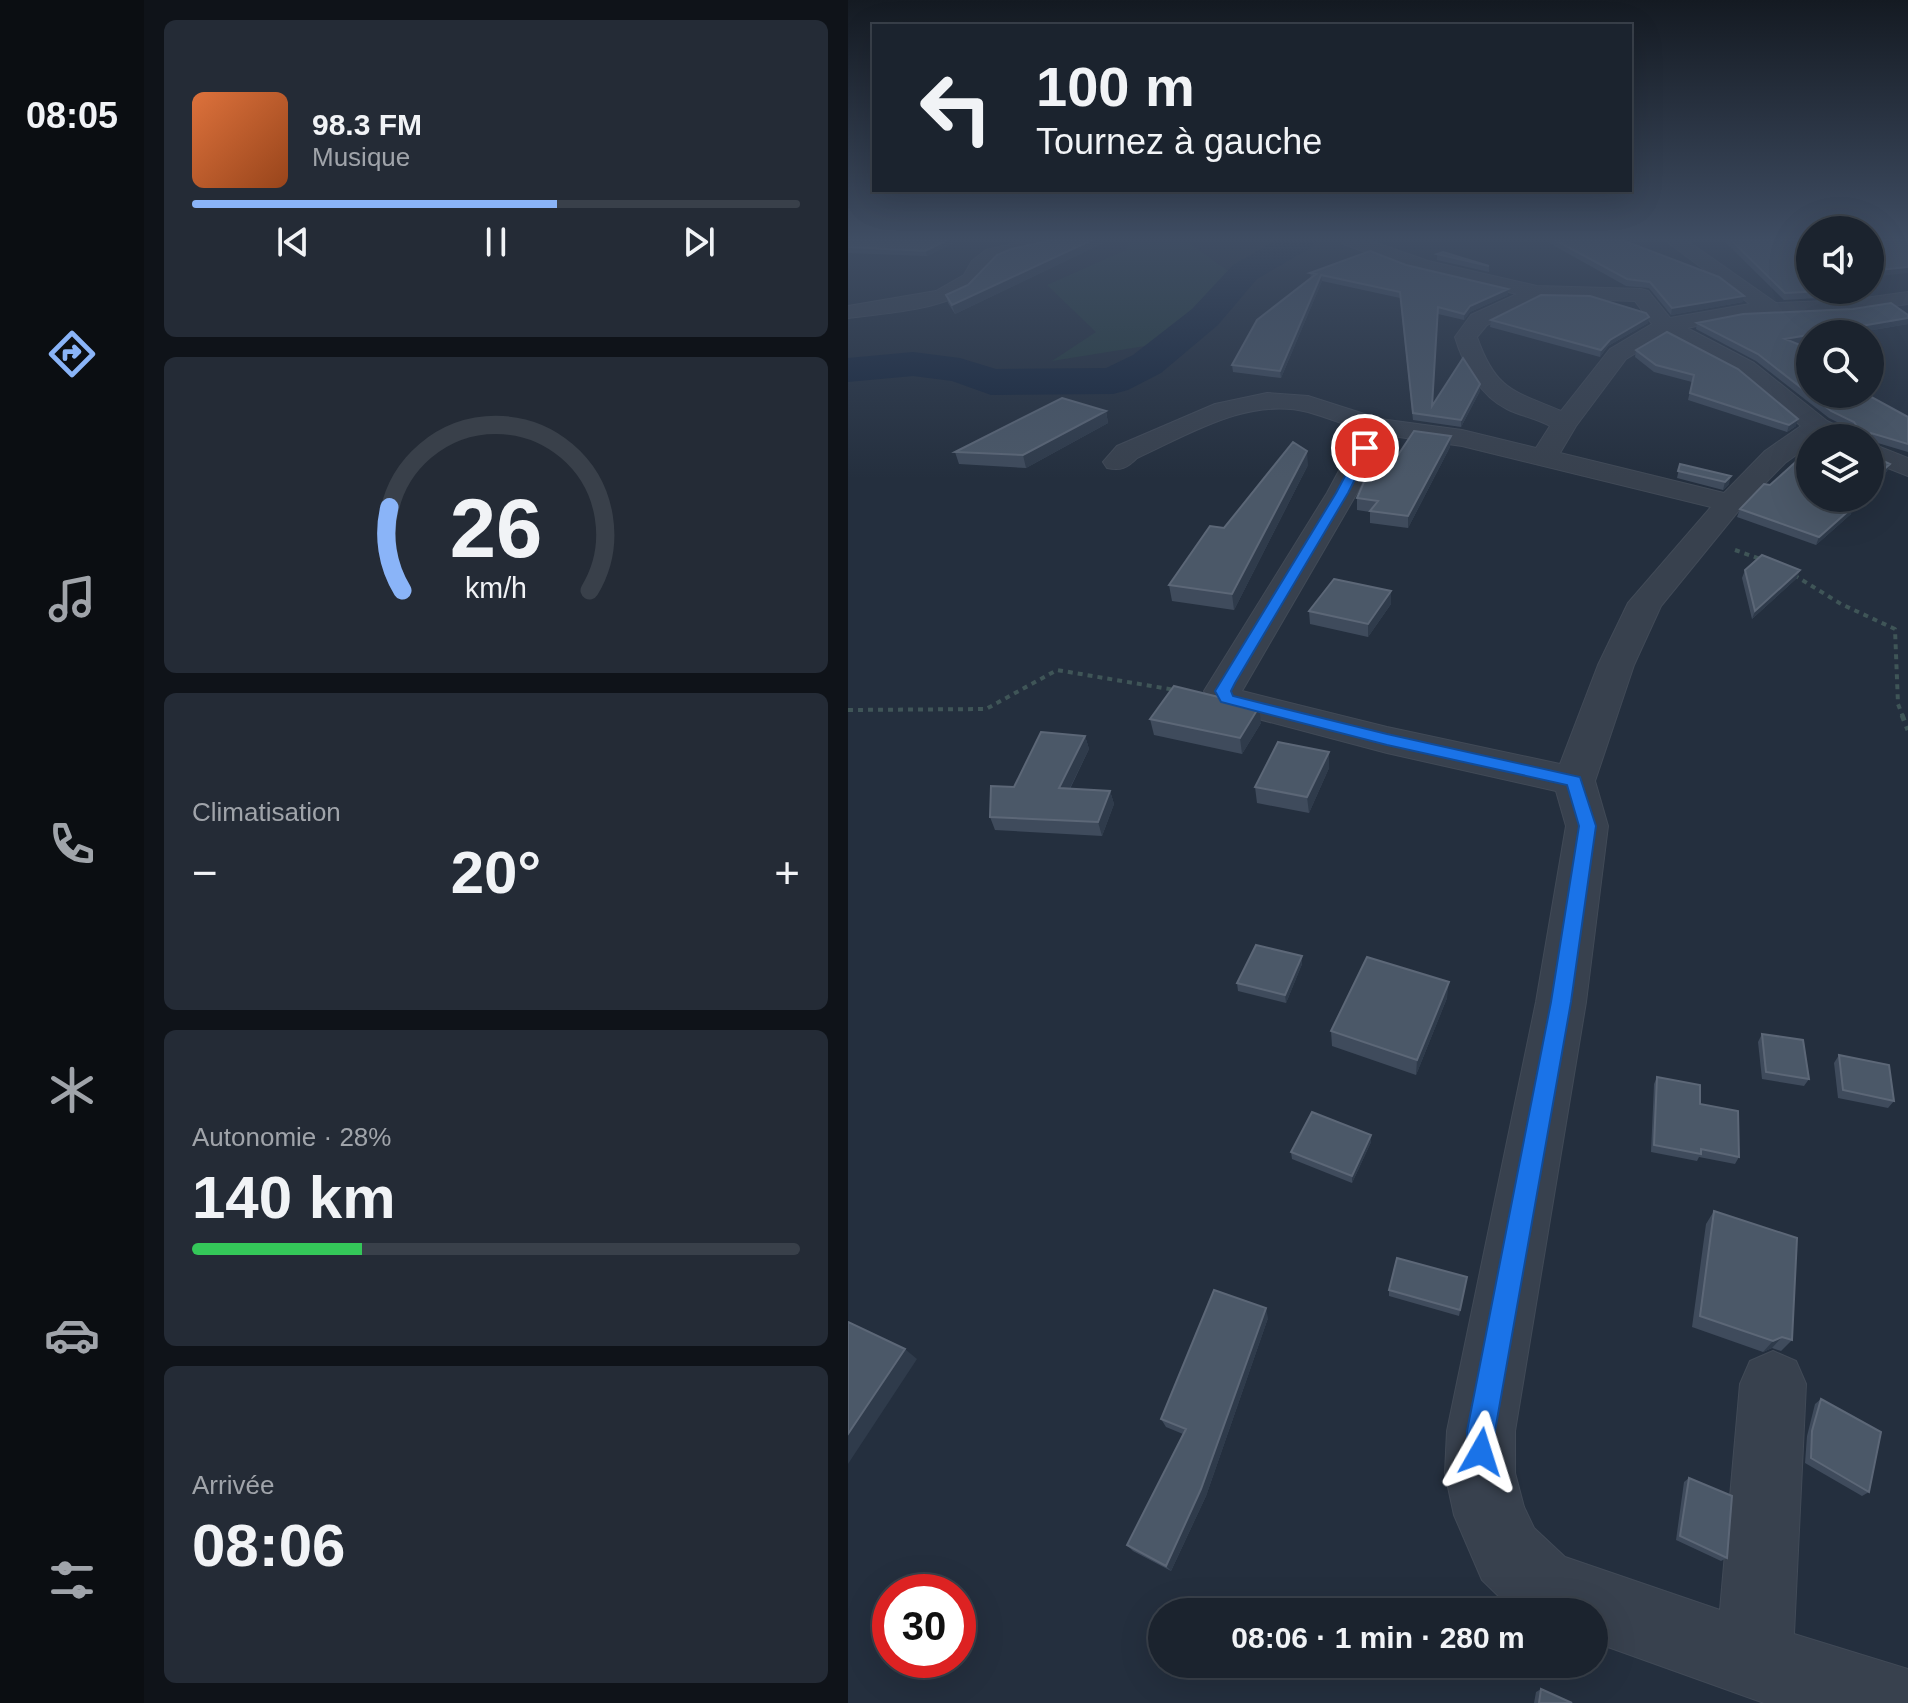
<!DOCTYPE html>
<html lang="fr">
<head>
<meta charset="utf-8">
<style>
  body { margin:0; font-family:Helvetica,sans-serif; background:#242b36; color:#f1f3f6; height:100vh; display:flex; flex-direction:column; font-size:30px; white-space:nowrap }
  * { box-sizing:border-box; margin:0 }
  p { font-size:26px; color:#a0a4aa }
  .icon { flex:none; width:44px; height:44px; fill:none; stroke:currentColor; stroke-width:2; stroke-linecap:round; stroke-linejoin:round }
  .map { position:relative; flex:1; overflow:hidden }
  .drawer { display:flex; flex-direction:column; gap:20px; padding:20px; background:#0f1319; width:704px }
  .drawer>* { flex:none }
  .hud { position:absolute; left:24px; top:24px; width:760px; height:168px; border-radius:0px; box-shadow:0 8px 32px #0002,0 0 0 2px #39404a; background:#1b232e; color:#f1f3f6; overflow:hidden }
  .fabs { position:absolute; left:948px; top:216px; display:grid; gap:16px }
  .fabs a { display:grid; place-items:center; width:88px; height:88px; border-radius:50%; background:#1b232e; box-shadow:0 8px 32px #0002,0 0 0 2px #39404a; font-size:40px }
  .speed { position:absolute; left:24px; top:1574px; display:flex; gap:16px; font-size:40px; font-weight:700; text-align:center }
  .speed>* { display:grid; place-content:center; width:104px; height:104px; border-radius:50%; background:#1b232e; box-shadow:0 8px 32px #0002,0 0 0 2px #39404a; line-height:1 }
  .speed .limit { border:12px solid #d22; background:#fff; color:#111 }
  .pin { position:absolute; display:grid; place-items:center; width:68px; height:68px; color:#fff; margin:-34px; border:4px solid #fff; border-radius:50%; box-shadow:0 2px 8px #0007 }
  .me { position:absolute; width:88px; margin:-44px; rotate:6deg; stroke-linejoin:round; filter:drop-shadow(0 0 6px #0008) }
  .turn { display:flex; align-items:center; gap:28px; height:168px; padding:0 32px; font-size:36px }
  .turn .icon { width:104px; height:104px; stroke-width:2.5 }
  .turn b { display:block; font-size:56px; line-height:68px }
  .big { font-size:60px; font-weight:600; line-height:1.1 }
  .drawer .tile { flex:1; display:flex; flex-direction:column; justify-content:center; gap:12px; min-width:0; padding:0 28px; border-radius:12px; background:#242b36 }
  .drawer .dial { align-items:center; gap:0 }
  .dial svg { height:208px; overflow:visible; fill:none; stroke:#39404a; stroke-width:7; stroke-linecap:round; text-anchor:middle }
  .dial text { fill:#f1f3f6; stroke:none }
  .song { display:flex; align-items:center; gap:24px }
  .cover { width:96px; height:96px; border-radius:12px; background:linear-gradient(135deg,hsl(20 70% 55%),hsl(20 70% 35%)) }
  .played { height:8px; border-radius:4px; background:linear-gradient(90deg,#8ab4f8 60%,#39404a 60%) }
  .keys { display:flex; justify-content:space-around; direction:ltr }
  .heat { display:flex; justify-content:space-between; align-items:center; font-size:44px; direction:ltr }
  .charge { height:12px; border-radius:6px; background:linear-gradient(90deg,#34c759 28%,#39404a 0) }
  .trip { position:absolute; left:300px; top:1598px; width:460px; height:80px; border-radius:40px; background:#1b232e; box-shadow:0 8px 32px #0002,0 0 0 2px #39404a; font-weight:600; line-height:80px; text-align:center }
  main { display:flex; flex:1; min-height:0 }
  .dock { display:flex; flex-direction:column; width:144px; justify-content:space-around; align-items:center; background:#0b0e12; color:#a0a4aa }
  .dock .icon { width:56px; height:56px }
  .dock .current { color:#8ab4f8 }
  .dock b { font-size:36px; color:#f1f3f6 }
  .map>svg:first-child { display:block }
  .green { fill:#263c3f }
  .lines { fill:none; stroke-linecap:round; stroke-linejoin:round }
  .river { fill:#17263c; fill-rule:evenodd }
  .minor-casing { stroke:#414a57; stroke-width:2 }
  .path-far1 { stroke:#3f5557; stroke-width:4; stroke-dasharray:5 5; stroke-linecap:butt }
  .path { stroke:#3f5557; stroke-width:5; stroke-dasharray:6 6; stroke-linecap:butt }
  .minor { fill:#38414e; fill-rule:evenodd }
  .wall { fill:#3f4b5c }
  .shaded-wall { fill:#2f3b4b }
  .building { fill:#4b5868; stroke:#5c6777; stroke-width:2 }
  .route { fill:#1a73e8; stroke:#114b97; stroke-width:2 }
</style>
</head>
<body>
<main>
<nav class="dock">
<b>08:05</b>
<svg class="icon current" aria-label="directions" viewBox="0 0 24 24"><path d="M12 3l9 9-9 9-9-9zM9 14v-3h6M13 9l2 2-2 2"/></svg>
<svg class="icon" aria-label="music" viewBox="0 0 24 24"><path d="M9 18V5l10-2v13"/><circle cx="6" cy="18" r="3"/><circle cx="16" cy="16" r="3"/></svg>
<svg class="icon" aria-label="phone" viewBox="0 0 24 24"><path d="M5 4h4l2 5-3 2q2 4 5 5l2-3 5 2v4C11 20 4 13 5 4z"/></svg>
<svg class="icon" aria-label="climate" viewBox="0 0 24 24"><path d="M12 3v18M4 7l16 10M4 17L20 7"/></svg>
<svg class="icon" aria-label="car" viewBox="0 0 24 24"><path d="M5 17H2v-5l4-1 3-4h7l3 4 3 1v5h-3M9 17h6M6 11h13"/><circle cx="7" cy="17" r="2"/><circle cx="17" cy="17" r="2"/></svg>
<svg class="icon" aria-label="filters" viewBox="0 0 24 24"><path d="M4 7h16M4 17h16"/><circle cx="9" cy="7" r="2"/><circle cx="15" cy="17" r="2"/></svg>
</nav>
<section class="drawer">
<div class="tile">
<div class="song"><i class="cover"></i><div><b>98.3 FM</b><p>Musique</p></div></div>
<div class="played"></div>
<div class="keys"><svg class="icon" aria-label="previous" viewBox="0 0 24 24"><path d="M18 5L8 12l10 7zM5 5v14"/></svg><svg class="icon" aria-label="pause" viewBox="0 0 24 24"><path d="M8 5v14M16 5v14"/></svg><svg class="icon" aria-label="next" viewBox="0 0 24 24"><path d="M6 5l10 7-10 7zM19 5v14"/></svg></div>
</div>
<div class="tile dial"><svg viewBox="0 0 100 80">
<path d="M14 69A42 42 0 1 1 86 69"/>
<path d="M14 69A42 42 0 0 1 9 37" stroke="#8ab4f8"/>
<text x="50" y="56" font-size="32" font-weight="700">26</text>
<text x="50" y="72" font-size="11">km/h</text>
</svg></div>
<div class="tile"><p>Climatisation</p>
<div class="heat"><a>−</a><b class="big">20°</b><a>+</a></div>
</div>
<div class="tile"><p>Autonomie · 28%</p><b class="big">140 km</b><div class="charge"></div></div>
<div class="tile"><p>Arrivée</p><b class="big">08:06</b></div>
</section>
<div class="map">
<svg width="1060" height="1703" viewBox="0 0 1060 1703">
  <rect width="100%" height="100%" fill="#242f3e"/>
  <!-- green -->
  <path class="green" d="M 281,240 L 337,240 L 402,287 L 353,337 L 204,361 L 248,332 L 199,285 L 278,250 Z"/>
  <g class="lines">
    <!-- river -->
    <path class="river" d="M 429,240 L 469,240 L 464,247 L 409,279 L 370,325 L 313,373 L 280,390 L 265,394 L 143,395 L 104,381 L 65,376 L 0,382 L 0,358 L 65,352 L 112,358 L 148,369 L 258,368 L 285,355 L 344,309 L 385,265 Z"/>
    <!-- minor casing -->
    <g class="minor-casing">
      <path id="minor" d="M 183,240 L 218,240 L 216,244 C 196,249 166,249 149,260 C 134,269 132,286 115,294 C 80,311 38,313 0,318 L 0,306 L 88,291 L 116,275 L 124,261 L 138,250 Z
        M 493,240 L 520,240 L 580,261 L 689,286 L 793,289 L 800,291 L 822,318 L 902,304 L 817,240 L 838,240 L 928,303 L 1003,300 L 1060,292 L 1060,304 L 1003,312 L 893,317 L 839,328 L 906,363 L 979,421 L 1002,432 L 1006,438 L 962,438 L 962,445 L 937,463 L 892,509 L 813,606 L 786,665 L 747,781 L 760,826 L 738,1002 L 667,1431 L 667,1473 L 676,1507 L 686,1528 L 717,1557 L 872,1610 L 892,1384 L 902,1361 L 925,1351 L 948,1361 L 958,1384 L 946,1634 L 1060,1669 L 1060,1703 L 916,1703 L 746,1642 L 746,1612 L 667,1612 L 634,1580 L 606,1515 L 597,1473 L 599,1431 L 688,1002 L 718,826 L 708,791 L 539,753 L 365,707 L 356,691 L 361,683 L 479,493 L 513,430 C 495,424 478,417 460,412 C 399,397 342,434 289,458 C 279,468 273,471 259,468 L 255,462 L 269,446 L 367,404 L 419,393 L 460,396 L 532,419 L 614,430 L 688,448 L 702,426 C 688,418 673,416 659,409 C 632,396 615,364 607,337 L 623,315 L 669,294 L 567,270 L 495,244 ZM 692,298 L 787,301 L 804,324 L 762,349 L 713,411 C 666,391 648,391 629,337 L 639,325 ZM 818,335 L 890,373 L 953,426 L 917,451 L 876,493 L 712,453 L 728,426 L 778,359 ZM 537,435 L 614,446 L 863,507 L 780,603 L 750,665 L 712,764 L 539,727 L 394,691 L 509,493 Z
        M 1022,443 L 1060,458 L 1060,476 L 1022,461 Z"/>
    </g>
    <!-- path-far1 -->
    <path class="path-far1" d="M 887,550 L 915,560
      M 946,575 L 993,604 L 1047,629 L 1050,704 L 1055,717
      M 0,710 L 138,709 L 209,670 L 327,690"/>
    <!-- path -->
    <path class="path" d="M 1054,715 L 1060,730"/>
    <!-- minor -->
    <use href="#minor" class="minor"/>
  </g>
  <!-- wall -->
  <path class="wall" d="M 0,240 L 112,240 L 79,256 L 0,253 Z
    M 204,240 L 255,240 L 255,243 L 107,314 L 100,303 L 98,295 L 120,285 Z
    M 696,240 L 774,240 L 896,296 L 895,302 L 823,315 L 801,288 L 778,286 Z
    M 875,240 L 962,240 L 962,290 L 1020,290 L 1019,295 L 936,300 Z
    M 589,254 L 641,266 L 641,272 L 589,260 Z
    M 558,265 L 660,289 L 660,295 L 622,312 L 616,320 L 590,314 L 584,406 L 632,391 L 613,427 L 565,420 L 552,298 L 474,281 L 433,378 L 385,372 L 384,365 L 463,278 L 462,273 Z
    M 1060,315 L 1060,324 L 1002,334 L 962,334 L 962,341 L 948,343 L 962,394 L 1060,417 L 1060,452 L 1023,441 L 1022,455 L 1042,464 L 1039,471 L 1022,487 L 1022,438 L 968,438 L 970,434 L 1006,434 L 1003,429 L 981,418 L 908,361 L 848,329 L 849,323 Z
    M 801,317 L 800,323 L 760,346 L 752,357 L 642,327 L 643,320 Z
    M 819,332 L 948,426 L 939,432 L 840,400 L 844,382 L 806,372 L 787,357 L 788,350 Z
    M 258,411 L 260,423 L 178,468 L 111,464 L 107,452 Z
    M 603,436 L 602,447 L 560,528 L 522,523 L 522,512 L 509,510 L 509,498 L 546,461 Z
    M 832,464 L 881,484 L 875,490 L 829,478 Z
    M 460,465 L 386,610 L 324,601 L 321,585 L 376,528 Z
    M 922,485 L 1010,498 L 1002,505 L 1003,514 L 968,545 L 889,517 L 892,509 Z
    M 897,570 L 949,578 L 904,619 L 894,578 Z
    M 543,591 L 543,604 L 520,637 L 462,624 L 461,611 Z
    M 302,719 L 413,723 L 394,754 L 306,735 Z
    M 237,736 L 241,749 L 222,789 L 262,791 L 266,804 L 254,836 L 147,830 L 142,817 L 166,787 Z
    M 481,768 L 461,813 L 409,803 L 407,787 Z
    M 454,956 L 454,964 L 438,1003 L 390,991 L 389,983 Z
    M 599,998 L 568,1075 L 484,1046 L 483,1031 Z
    M 914,1034 L 961,1079 L 956,1086 L 914,1079 L 910,1042 Z
    M 991,1055 L 1046,1101 L 1040,1108 L 990,1098 L 986,1063 Z
    M 809,1077 L 852,1104 L 891,1157 L 887,1164 L 851,1157 L 849,1161 L 803,1152 L 806,1084 Z
    M 523,1142 L 504,1183 L 444,1159 L 443,1152 Z
    M 866,1211 L 944,1340 L 933,1351 L 924,1348 L 915,1352 L 844,1327 L 858,1224 Z
    M 619,1277 L 611,1316 L 541,1296 L 541,1290 Z
    M 420,1318 L 358,1496 L 323,1571 L 285,1551 L 279,1545 L 335,1434 L 318,1427 L 313,1419 Z
    M 973,1399 L 1021,1492 L 1014,1496 L 957,1463 L 959,1436 L 967,1404 Z
    M 841,1478 L 879,1558 L 873,1561 L 828,1540 L 836,1482 Z
    M 693,1689 L 724,1703 L 686,1703 L 688,1692 Z"/>
  <!-- shaded-wall -->
  <path class="shaded-wall" d="M 99,240 L 112,240 L 79,256 L 77,251 Z
    M 244,240 L 255,240 L 255,243 L 107,314 L 104,305 Z
    M 1060,267 L 1060,273 L 1022,277 L 1022,271 Z
    M 473,275 L 474,281 L 433,378 L 432,371 Z
    M 660,289 L 660,295 L 622,312 L 616,320 L 616,314 L 622,306 Z
    M 896,296 L 895,302 L 823,315 L 824,308 Z
    M 801,317 L 800,323 L 760,346 L 752,357 L 753,350 L 762,340 Z
    M 1060,318 L 1060,324 L 1002,334 L 965,334 Z
    M 962,334 L 962,341 L 935,345 L 937,339 Z
    M 632,384 L 632,391 L 613,427 L 613,420 Z
    M 258,411 L 260,423 L 178,468 L 175,455 Z
    M 950,419 L 948,426 L 939,432 L 941,425 Z
    M 603,436 L 602,447 L 560,528 L 560,516 Z
    M 459,451 L 460,465 L 386,610 L 384,594 Z
    M 1042,464 L 1039,471 L 1022,486 L 1022,482 Z
    M 883,476 L 881,484 L 875,490 L 877,482 Z
    M 1004,498 L 1010,498 L 996,511 L 998,503 Z
    M 1006,506 L 1003,514 L 968,545 L 971,537 Z
    M 952,570 L 949,578 L 904,619 L 907,611 Z
    M 543,591 L 543,604 L 520,637 L 520,624 Z
    M 411,707 L 413,723 L 394,754 L 392,738 Z
    M 237,736 L 241,749 L 215,802 L 211,788 Z
    M 481,752 L 481,768 L 461,813 L 459,797 Z
    M 262,791 L 266,804 L 254,836 L 250,822 Z
    M 454,956 L 454,964 L 438,1003 L 437,995 Z
    M 601,982 L 599,998 L 568,1075 L 569,1060 Z
    M 523,1135 L 523,1142 L 504,1183 L 504,1176 Z
    M 418,1308 L 420,1318 L 358,1496 L 323,1571 L 318,1566 Z
    M 934,1337 L 924,1348 L 915,1352 L 925,1341 Z
    M 57,1349 L 69,1359 L 0,1464 L 0,1434 Z"/>
  <!-- building -->
  <path class="building" d="M 0,240 L 99,240 L 77,251 L 0,247 Z
    M 204,240 L 244,240 L 104,305 L 98,295 L 120,285 L 149,255 L 163,249 Z
    M 707,240 L 774,240 L 871,277 L 896,296 L 824,308 L 802,282 L 779,279 Z
    M 883,240 L 962,240 L 962,290 L 996,290 L 937,293 Z
    M 1022,240 L 1060,240 L 1060,267 L 1022,271 Z
    M 522,251 L 558,265 L 660,289 L 622,306 L 616,314 L 590,307 L 584,406 L 615,358 L 632,384 L 613,420 L 565,413 L 552,292 L 473,275 L 432,371 L 384,365 L 409,320 L 468,274 L 462,273 Z
    M 595,252 L 641,266 L 589,254 Z
    M 693,295 L 742,296 L 798,313 L 801,317 L 762,340 L 753,350 L 643,320 Z
    M 1043,303 L 1060,315 L 1060,318 L 937,339 L 962,349 L 962,365 L 959,366 L 962,367 L 962,394 L 1018,394 L 1060,417 L 1060,444 L 1023,433 L 1022,455 L 1042,464 L 1022,482 L 1022,438 L 974,438 L 976,436 L 970,434 L 1009,434 L 1012,431 L 1006,422 L 983,411 L 910,354 L 849,323 L 895,314 L 1005,309 Z
    M 819,332 L 890,369 L 950,419 L 941,425 L 842,393 L 846,375 L 808,365 L 788,350 Z
    M 214,398 L 258,411 L 175,455 L 107,452 Z
    M 566,431 L 603,436 L 560,516 L 522,511 L 530,501 L 509,498 L 526,459 L 546,461 Z
    M 445,442 L 459,451 L 384,594 L 321,585 L 362,526 L 376,528 Z
    M 962,449 L 962,498 L 1004,498 L 998,503 L 1006,506 L 971,537 L 892,509 L 916,484 L 922,485 Z
    M 832,464 L 883,476 L 877,482 L 830,471 Z
    M 914,555 L 952,570 L 907,611 L 897,570 Z
    M 486,579 L 543,591 L 520,624 L 461,611 Z
    M 326,686 L 411,707 L 392,738 L 302,719 Z
    M 193,732 L 237,736 L 211,788 L 262,791 L 250,822 L 142,817 L 143,786 L 166,787 Z
    M 430,742 L 481,752 L 459,797 L 407,787 Z
    M 408,945 L 454,956 L 437,995 L 389,983 Z
    M 519,957 L 601,982 L 569,1060 L 483,1031 Z
    M 914,1034 L 955,1040 L 961,1079 L 918,1072 Z
    M 991,1055 L 1041,1065 L 1046,1101 L 995,1090 Z
    M 809,1077 L 852,1085 L 852,1104 L 890,1111 L 891,1157 L 853,1149 L 853,1154 L 806,1145 Z
    M 464,1112 L 523,1135 L 504,1176 L 443,1152 Z
    M 866,1211 L 949,1238 L 944,1340 L 934,1337 L 925,1341 L 852,1316 Z
    M 549,1258 L 619,1277 L 612,1310 L 541,1290 Z
    M 366,1290 L 418,1308 L 353,1489 L 318,1566 L 279,1545 L 338,1429 L 313,1419 Z
    M 0,1322 L 57,1349 L 0,1434 Z
    M 973,1399 L 1033,1432 L 1021,1492 L 963,1458 L 964,1431 Z
    M 841,1478 L 884,1496 L 879,1558 L 832,1536 Z
    M 693,1689 L 724,1703 L 691,1703 Z"/>
  <!-- sky -->
  <linearGradient id="sky" x2="0" y2="1"><stop stop-color="#141a22"/><stop offset="0.5" stop-color="#3f4d63"/><stop offset="1" stop-color="#3f4d63" stop-opacity="0"/></linearGradient>
  <rect width="1060" height="479" fill="url(#sky)"/>
  <!-- route -->
  <path class="route" d="M 513,446 L 523,448 L 500,493 L 387,683 L 383,691 L 385,696 L 539,734 L 732,777 L 748,826 L 723,1002 L 647,1431 L 647,1452 L 643,1462 L 633,1466 L 623,1462 L 619,1452 L 619,1431 L 703,1002 L 731,826 L 719,785 L 539,745 L 373,702 L 367,691 L 488,493 Z"/>
</svg>
<div class="fabs">
<a><svg class="icon" aria-label="sound" viewBox="0 0 24 24"><path d="M4 9h4l5-4v14l-5-4H4zM17 9q2 3 0 6"/></svg></a>
<a><svg class="icon" aria-label="search" viewBox="0 0 24 24"><circle cx="10" cy="10" r="6"/><path d="M15 15l6 6"/></svg></a>
<a><svg class="icon" aria-label="layers" viewBox="0 0 24 24"><path d="M12 4l9 5-9 5-9-5zM3 14l9 5 9-5"/></svg></a>
</div>
<div class="speed"><div class="limit">30</div></div>
<div class="pin" style="left:517px;top:448px;background:#d93025"><svg class="icon" aria-label="arrive" viewBox="0 0 24 24"><path d="M6 21V4h12l-3 4 3 4H6"/></svg></div>
<svg class="me" style="left:633px;top:1452px" viewBox="-20 -20 40 40"><path d="M0-17L14 15 0 8-14 15z" fill="#1a73e8" stroke="#fff" stroke-width="4"/></svg>
<div class="trip">08:06 · 1 min · 280 m</div>
<div class="hud">
<div class="turn"><svg class="icon" aria-label="left" viewBox="0 0 24 24"><path d="M17 20v-9H6M10 6l-5 5 5 5"/></svg><div><b>100 m</b>Tournez à gauche</div></div>
</div>
</div>
</main>
</body>
</html>
